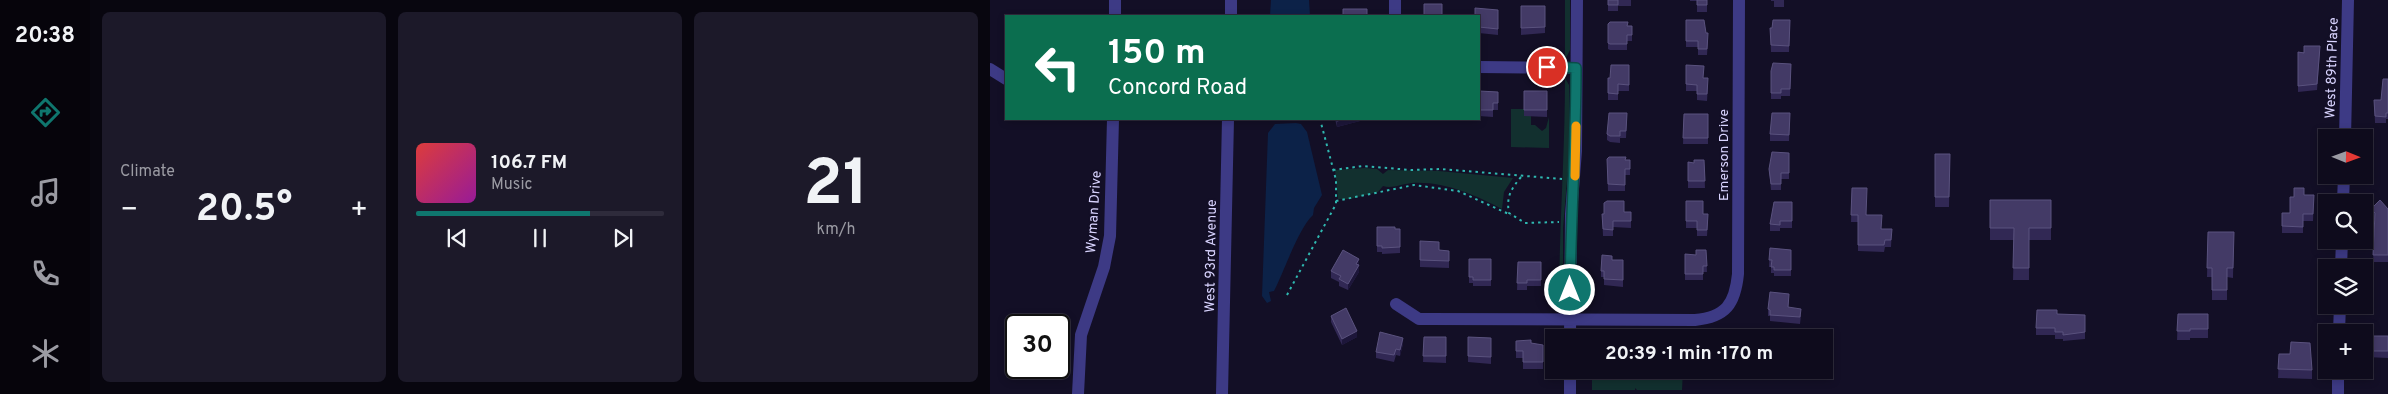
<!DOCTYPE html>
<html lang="en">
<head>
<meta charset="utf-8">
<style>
  body { margin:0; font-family:Overpass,sans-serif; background:#1c1929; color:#f1f3f6; height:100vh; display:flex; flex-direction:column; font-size:19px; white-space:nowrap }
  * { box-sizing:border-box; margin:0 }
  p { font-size:16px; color:#9b9ba3 }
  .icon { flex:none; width:28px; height:28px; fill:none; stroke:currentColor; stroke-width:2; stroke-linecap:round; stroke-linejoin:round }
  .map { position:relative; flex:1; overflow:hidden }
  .side { display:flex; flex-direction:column; gap:12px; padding:12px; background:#08060f; width:900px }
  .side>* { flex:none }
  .hud { position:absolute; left:15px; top:15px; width:475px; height:105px; border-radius:0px; box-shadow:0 2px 8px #0003,0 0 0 1px #2e2b3b; background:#0b6e4f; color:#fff; overflow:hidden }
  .needle { width:32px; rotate:91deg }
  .controls { position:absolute; left:1328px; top:129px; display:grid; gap:10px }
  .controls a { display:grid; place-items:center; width:55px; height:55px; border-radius:0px; background:#0e0b1c; box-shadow:0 2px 8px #0003,0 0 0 1px #2e2b3b; font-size:25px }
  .speed { position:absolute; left:15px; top:314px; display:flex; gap:10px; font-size:25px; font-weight:700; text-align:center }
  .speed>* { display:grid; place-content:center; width:65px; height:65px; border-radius:50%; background:#0e0b1c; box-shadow:0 2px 8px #0003,0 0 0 1px #2e2b3b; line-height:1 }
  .speed .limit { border:2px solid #111; border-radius:8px; background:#fff; color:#111 }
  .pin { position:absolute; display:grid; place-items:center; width:42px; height:42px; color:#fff; margin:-21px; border:2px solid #fff; border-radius:50%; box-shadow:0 1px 5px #0007 }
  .me { position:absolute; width:55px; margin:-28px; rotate:0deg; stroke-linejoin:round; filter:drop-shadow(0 0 4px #0008) }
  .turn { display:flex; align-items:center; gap:18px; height:105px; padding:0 20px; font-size:22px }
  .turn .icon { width:65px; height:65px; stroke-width:2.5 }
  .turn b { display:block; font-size:35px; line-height:42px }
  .big { font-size:38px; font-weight:700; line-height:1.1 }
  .side .tile { flex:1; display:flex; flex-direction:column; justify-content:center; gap:8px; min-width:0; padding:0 18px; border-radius:8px; background:#1c1929 }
  .side .dial { align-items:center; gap:0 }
  .dial b { font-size:65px; line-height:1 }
  .song { display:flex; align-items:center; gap:15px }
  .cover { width:60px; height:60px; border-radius:8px; background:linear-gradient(135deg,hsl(0 70% 55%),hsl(300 70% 35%)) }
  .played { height:5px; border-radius:2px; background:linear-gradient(90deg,#0f766e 70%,#2e2b3b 70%) }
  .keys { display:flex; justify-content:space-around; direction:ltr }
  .heat { display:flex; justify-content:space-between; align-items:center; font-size:28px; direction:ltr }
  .side .tiles { flex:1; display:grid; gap:12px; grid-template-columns:repeat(3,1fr) }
  .trip { position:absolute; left:555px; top:329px; width:288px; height:50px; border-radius:0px; background:#0e0b1c; box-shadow:0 2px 8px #0003,0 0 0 1px #2e2b3b; font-weight:700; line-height:50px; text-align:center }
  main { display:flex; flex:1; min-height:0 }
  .tab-bar { display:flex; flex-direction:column; width:90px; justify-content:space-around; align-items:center; background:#06040b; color:#9b9ba3 }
  .tab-bar .icon { width:35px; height:35px }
  .tab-bar .on { color:#0f766e }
  .tab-bar b { font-size:22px; color:#f1f3f6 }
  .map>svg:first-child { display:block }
  .green { fill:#12302f }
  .water { fill:#0c2248 }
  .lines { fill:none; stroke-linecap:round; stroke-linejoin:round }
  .path { stroke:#2fb8b0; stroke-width:2; stroke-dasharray:2.5 4; stroke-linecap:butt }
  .minor { stroke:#3d3a85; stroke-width:12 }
  .wall { fill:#312854 }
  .shaded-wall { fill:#1d163a }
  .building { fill:#433a66; stroke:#5a527e }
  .route-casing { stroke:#0a4d48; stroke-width:12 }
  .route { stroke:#0f766e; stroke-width:9 }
  .slow { stroke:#f59e0b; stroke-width:9 }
  .labels { text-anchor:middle; stroke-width:4; stroke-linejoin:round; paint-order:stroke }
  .street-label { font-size:14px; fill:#d9d4ff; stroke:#130f26 }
</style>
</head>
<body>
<main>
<nav class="tab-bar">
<b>20:38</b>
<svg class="icon on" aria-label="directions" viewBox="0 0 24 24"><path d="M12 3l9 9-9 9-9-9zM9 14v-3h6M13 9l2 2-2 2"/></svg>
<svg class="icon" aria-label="music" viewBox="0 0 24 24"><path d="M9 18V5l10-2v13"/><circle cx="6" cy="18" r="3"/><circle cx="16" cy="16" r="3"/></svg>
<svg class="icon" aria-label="phone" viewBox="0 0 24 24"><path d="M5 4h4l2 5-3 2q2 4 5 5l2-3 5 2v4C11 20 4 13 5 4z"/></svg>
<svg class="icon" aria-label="climate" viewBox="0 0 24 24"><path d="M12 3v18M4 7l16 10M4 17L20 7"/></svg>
</nav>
<section class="side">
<div class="tiles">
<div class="tile"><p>Climate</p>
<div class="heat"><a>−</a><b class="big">20.5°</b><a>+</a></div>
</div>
<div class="tile">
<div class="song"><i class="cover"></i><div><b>106.7 FM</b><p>Music</p></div></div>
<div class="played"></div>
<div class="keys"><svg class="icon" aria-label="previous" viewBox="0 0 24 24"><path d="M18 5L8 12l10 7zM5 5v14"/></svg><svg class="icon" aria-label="pause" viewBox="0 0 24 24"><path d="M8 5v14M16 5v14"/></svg><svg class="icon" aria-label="next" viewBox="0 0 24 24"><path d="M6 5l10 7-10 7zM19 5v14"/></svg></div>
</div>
<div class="tile dial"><b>21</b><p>km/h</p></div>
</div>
</section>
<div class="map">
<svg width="1398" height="394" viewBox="0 0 1398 394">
  <rect width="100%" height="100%" fill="#130f26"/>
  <!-- green -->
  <path class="green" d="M 575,0 L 580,0 L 580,50 L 575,60 Z
    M 575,78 L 579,85 L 579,158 L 573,228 L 573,303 L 569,306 C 569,230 575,154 575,78 Z
    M 521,109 L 534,109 L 534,116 L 541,116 L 541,125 L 545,125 L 552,131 L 556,128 L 559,117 L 559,148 L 521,147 Z
    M 375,168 L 387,169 L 393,174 L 398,170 L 449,171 L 523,178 L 514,192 L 512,209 C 485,195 454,181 422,183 C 411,184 402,189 393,186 L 388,192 L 360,199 L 348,199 L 345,170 Z
    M 602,370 L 611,370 L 612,372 L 616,370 L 666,370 L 667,372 L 693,370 L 692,390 L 647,390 L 645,388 L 645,390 L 602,390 Z"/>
  <!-- water -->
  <path class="water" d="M 281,0 L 319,0 L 320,16 L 280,16 Z
    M 306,123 L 311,124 L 317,132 L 332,195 L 324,208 L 323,215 C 308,229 294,272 284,291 L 279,292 L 281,301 L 277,303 L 272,296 L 278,133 L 285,124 Z"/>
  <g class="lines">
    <!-- path -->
    <path class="path" d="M 343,170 L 373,166 L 421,170 L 451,169 L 572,179
      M 531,177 C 521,189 516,197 519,213 L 535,223 L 569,222
      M 346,201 L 424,185 L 468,191 L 521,215
      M 297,295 L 346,204 L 346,180 L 330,119"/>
    <!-- minor -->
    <path class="minor" d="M 125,16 L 125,0
      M 241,16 L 241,0
      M 405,16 L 405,0
      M 489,67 L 586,68
      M 0,69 L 16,79
      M 1355,138 L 1358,0
      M 1353,202 L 1354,175
      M 1351,268 L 1352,240
      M 406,304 L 429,319 L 437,319 L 705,320 C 736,317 745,304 748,274 L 749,0
      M 1349,332 L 1350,305
      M 580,338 L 581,214 L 586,151 L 587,0
      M 88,394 L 91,335 L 114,267 L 120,236 L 123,119
      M 232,394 L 238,119
      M 580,394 L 580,370
      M 1348,394 L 1348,370"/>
  </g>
  <!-- wall -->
  <path class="wall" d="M 618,0 L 641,0 L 641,6 L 628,6 L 628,11 L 618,11 Z
    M 700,0 L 717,0 L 717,12 L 707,12 L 707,1 L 700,1 Z
    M 781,0 L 801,0 L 794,0 L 794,7 L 784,7 L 784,1 L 781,1 Z
    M 531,6 L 555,6 L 555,33 L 531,35 Z
    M 508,10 L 508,35 L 489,33 L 489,16 Z
    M 696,20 L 716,33 L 718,40 L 717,55 L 708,55 L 708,47 L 696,47 Z
    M 800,20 L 799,52 L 781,52 L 780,28 L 782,28 Z
    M 618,24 L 642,26 L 642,41 L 637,41 L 637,50 L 620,50 L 618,49 Z
    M 1308,52 L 1330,52 L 1327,90 L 1308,92 Z
    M 801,64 L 800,96 L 791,96 L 791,99 L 781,99 L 781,71 Z
    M 639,65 L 639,91 L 628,91 L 628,100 L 618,100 L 618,78 L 620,78 Z
    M 696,65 L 713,78 L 718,85 L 717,101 L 707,100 L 707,91 L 696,91 Z
    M 1398,79 L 1398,119 L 1396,119 L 1396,123 L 1385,123 L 1384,100 L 1391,100 Z
    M 489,91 L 508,92 L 508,110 L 503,110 L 503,117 L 489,116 Z
    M 534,91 L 557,91 L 557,117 L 534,116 Z
    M 637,113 L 636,138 L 630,138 L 630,143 L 620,142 L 617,140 L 617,134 Z
    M 800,113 L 799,141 L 780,141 L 780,134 Z
    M 694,114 L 718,114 L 718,144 L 693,144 Z
    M 345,119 L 370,119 L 370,121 L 347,127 Z
    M 799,153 L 799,179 L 791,179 L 791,190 L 781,190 L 779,169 Z
    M 945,154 L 960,154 L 959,207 L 945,207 Z
    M 617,159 L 640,160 L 640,175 L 635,175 L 635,191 L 618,191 Z
    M 714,160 L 715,188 L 698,188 L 698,162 L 704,163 Z
    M 862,188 L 877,215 L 892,229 L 902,229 L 901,247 L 895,247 L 894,252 L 868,251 L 868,222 L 861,222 Z
    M 1314,195 L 1324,195 L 1323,221 L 1313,221 L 1313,233 L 1292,233 L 1292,213 L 1300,213 L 1304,197 Z
    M 1000,200 L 1061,200 L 1061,240 L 1039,240 L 1039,280 L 1023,280 L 1024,240 L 1000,240 Z
    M 696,201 L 713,214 L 718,221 L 717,236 L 707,236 L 707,228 L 696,228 Z
    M 802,202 L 802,228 L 790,228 L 790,231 L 780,231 L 780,224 Z
    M 1381,209 L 1398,209 L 1398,262 L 1383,262 L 1385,220 L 1381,215 Z
    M 634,212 L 641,212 L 641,228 L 623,227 L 623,236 L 613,236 L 612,214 Z
    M 387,227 L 410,229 L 410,253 L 392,254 L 392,252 L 387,252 Z
    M 1218,232 L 1244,232 L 1243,278 L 1237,277 L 1237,300 L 1222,300 L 1222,277 L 1217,277 Z
    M 430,241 L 449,250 L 459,251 L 459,268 L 430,267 Z
    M 780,248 L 801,250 L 801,276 L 784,276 L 784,273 L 781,273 L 781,267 L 779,267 Z
    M 716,250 L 717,272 L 713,272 L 713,280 L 695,280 L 695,254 L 706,255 Z
    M 369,259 L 369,272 L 358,290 L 349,286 L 349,282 L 341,278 L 341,271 Z
    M 479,259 L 501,259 L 501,286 L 483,286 L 483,283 L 479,283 Z
    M 622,260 L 633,260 L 633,287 L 614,285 L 614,277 L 611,277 L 611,271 Z
    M 528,262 L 551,262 L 551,286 L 537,286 L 537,290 L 527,290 Z
    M 799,300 L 798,307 L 811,315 L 810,324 L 780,321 L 780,316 L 778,316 L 778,309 Z
    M 1067,314 L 1095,315 L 1095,339 L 1073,341 L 1073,339 L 1065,339 L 1065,335 L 1046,335 L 1046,328 Z
    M 1188,314 L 1218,314 L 1218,338 L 1200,338 L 1200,340 L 1187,340 Z
    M 341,316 L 367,337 L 352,345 L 341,322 Z
    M 1376,336 L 1398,336 L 1398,358 L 1376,357 Z
    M 434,337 L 456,337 L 456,363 L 433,362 Z
    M 478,337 L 501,338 L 501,364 L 478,362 Z
    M 526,341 L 553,345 L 553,369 L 533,369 L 533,358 L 526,358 Z
    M 413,344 L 410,356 L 406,355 L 404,362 L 386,358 L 386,352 Z
    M 1289,354 L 1322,370 L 1322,379 L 1288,378 Z"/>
  <!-- shaded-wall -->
  <path class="shaded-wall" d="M 355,119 L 370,119 L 370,121 L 347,127 L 347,121 Z
    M 369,259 L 369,272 L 358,290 L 358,284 Z
    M 367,331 L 367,337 L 352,345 L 352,339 Z
    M 413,338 L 413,344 L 410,356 L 410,350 Z"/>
  <!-- building -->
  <path class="building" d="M 618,0 L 628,0 L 628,5 L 618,5 Z
    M 707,0 L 717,0 L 717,5 L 707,5 Z
    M 434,4 L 452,4 L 452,16 L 434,16 Z
    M 531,6 L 555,6 L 555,27 L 531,28 Z
    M 485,8 L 508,10 L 508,29 L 489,27 L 489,16 L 485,16 Z
    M 353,9 L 377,9 L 377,16 L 353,16 Z
    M 696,20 L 714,20 L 716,33 L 718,33 L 717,49 L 708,49 L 708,41 L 696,41 Z
    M 783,20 L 800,20 L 799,46 L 781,45 L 780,28 L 782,28 Z
    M 620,22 L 638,22 L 637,26 L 642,26 L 642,35 L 637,35 L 637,44 L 620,44 L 618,43 L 618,24 Z
    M 1314,46 L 1330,46 L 1327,84 L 1308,86 L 1308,52 L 1314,53 Z
    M 783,63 L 801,64 L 800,89 L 791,89 L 791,93 L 781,93 L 781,71 Z
    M 621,65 L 639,65 L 639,85 L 628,84 L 628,94 L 618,93 L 618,78 L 620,78 Z
    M 696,65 L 714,66 L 713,78 L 718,78 L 717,94 L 707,94 L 707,85 L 696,84 Z
    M 1393,79 L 1398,79 L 1398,113 L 1396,113 L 1396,117 L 1385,116 L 1384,100 L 1391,100 Z
    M 489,91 L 508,92 L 508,103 L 503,103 L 503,110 L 489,110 Z
    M 534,91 L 557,91 L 557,110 L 534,110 Z
    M 619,113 L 637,113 L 636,131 L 630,131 L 630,136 L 620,136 L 617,134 Z
    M 782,113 L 800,113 L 799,135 L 780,134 Z
    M 694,114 L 718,114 L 718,138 L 693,138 Z
    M 347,119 L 355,119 L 347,121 Z
    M 782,152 L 799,153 L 799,173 L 791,173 L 791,184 L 781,184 L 779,169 Z
    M 945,154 L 960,154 L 959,197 L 945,197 Z
    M 619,157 L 636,157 L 635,160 L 640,160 L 640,169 L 635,169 L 635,185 L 618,184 L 617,159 Z
    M 704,160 L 714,160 L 715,181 L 698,181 L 698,162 L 704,163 Z
    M 862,188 L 877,188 L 876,215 L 892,215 L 891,229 L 902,229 L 901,240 L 895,240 L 894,245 L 868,245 L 868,215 L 861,215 Z
    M 1304,188 L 1314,188 L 1314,195 L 1324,195 L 1323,214 L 1313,214 L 1313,227 L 1292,226 L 1292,213 L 1300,213 L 1300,197 L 1304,197 Z
    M 1000,200 L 1061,200 L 1061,228 L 1039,228 L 1039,268 L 1023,268 L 1024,228 L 1000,228 Z
    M 1390,200 L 1398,209 L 1398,255 L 1383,255 L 1385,213 L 1381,209 Z
    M 617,201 L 634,201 L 634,212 L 641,212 L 641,221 L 623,221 L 623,230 L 613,229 L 612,214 L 614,214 L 614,203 Z
    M 696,201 L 713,201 L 713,214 L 718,214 L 717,230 L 707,230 L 707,221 L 696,221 Z
    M 784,202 L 802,202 L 802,221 L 790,221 L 790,225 L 780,224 Z
    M 387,227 L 405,227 L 405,229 L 410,229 L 410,247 L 392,248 L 392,246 L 387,246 Z
    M 1218,232 L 1244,232 L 1243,268 L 1237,268 L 1237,290 L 1222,290 L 1222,268 L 1217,268 Z
    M 430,241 L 449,242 L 449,250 L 459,251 L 459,261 L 430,260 Z
    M 780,248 L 801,250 L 801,270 L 784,270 L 784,267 L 781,267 L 782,260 L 779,260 Z
    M 353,250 L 369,259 L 366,264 L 369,265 L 358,284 L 349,279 L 351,276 L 341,271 Z
    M 706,250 L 716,250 L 717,266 L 713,266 L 713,274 L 695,274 L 695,254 L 706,255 Z
    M 612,255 L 622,256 L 622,260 L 633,260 L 633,280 L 614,279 L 614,271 L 611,271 Z
    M 479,259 L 501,259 L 501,280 L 483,280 L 483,277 L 479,277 Z
    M 528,262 L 551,262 L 551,280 L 537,280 L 537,283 L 527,283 Z
    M 780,292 L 799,294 L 798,307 L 811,309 L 810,317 L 780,315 L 780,310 L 778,309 Z
    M 356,308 L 367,331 L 352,339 L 341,316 Z
    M 1047,310 L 1067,310 L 1067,314 L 1095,315 L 1095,332 L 1073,335 L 1073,332 L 1065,332 L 1065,328 L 1046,328 Z
    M 1188,314 L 1218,314 L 1218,329 L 1200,329 L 1200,331 L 1187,331 Z
    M 768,330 L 772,338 L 756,338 Z
    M 390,332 L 413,338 L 410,350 L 406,349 L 404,355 L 386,352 Z
    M 703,336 L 722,336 L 722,338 L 703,338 Z
    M 1376,336 L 1398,336 L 1398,351 L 1376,351 Z
    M 434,337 L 456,337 L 456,356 L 433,356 Z
    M 478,337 L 501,338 L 501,357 L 478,356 Z
    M 658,337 L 682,337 L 682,338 L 658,338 Z
    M 541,340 L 541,343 L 553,345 L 553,362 L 533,362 L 533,351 L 526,351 L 526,341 Z
    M 1301,342 L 1320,343 L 1322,370 L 1288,369 L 1289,354 L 1300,354 Z"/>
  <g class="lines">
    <!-- route casing -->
    <g class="route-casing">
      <path id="route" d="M 557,67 L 586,68 C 586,142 581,216 580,290"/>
    </g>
    <!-- route -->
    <use href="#route" class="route"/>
    <!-- slow -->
    <path class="slow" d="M 585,176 L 586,126"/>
  </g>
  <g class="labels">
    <!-- street labels -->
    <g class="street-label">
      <text transform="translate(1341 68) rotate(-88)" y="5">West 89th Place</text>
      <text transform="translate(733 155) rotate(-90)" y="5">Emerson Drive</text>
      <text transform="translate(103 212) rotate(-86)" y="5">Wyman Drive</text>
      <text transform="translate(220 256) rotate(-89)" y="5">West 93rd Avenue</text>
    </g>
  </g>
</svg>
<div class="controls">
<a><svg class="needle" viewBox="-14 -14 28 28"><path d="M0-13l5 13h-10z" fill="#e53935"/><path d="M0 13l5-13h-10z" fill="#9b9ba3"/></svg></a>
<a><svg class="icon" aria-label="search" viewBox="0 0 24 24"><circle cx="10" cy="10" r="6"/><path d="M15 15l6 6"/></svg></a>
<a><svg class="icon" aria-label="layers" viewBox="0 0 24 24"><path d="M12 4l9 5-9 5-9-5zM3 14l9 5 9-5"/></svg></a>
<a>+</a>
</div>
<div class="speed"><div class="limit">30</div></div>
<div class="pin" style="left:557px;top:67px;background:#d93025"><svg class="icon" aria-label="arrive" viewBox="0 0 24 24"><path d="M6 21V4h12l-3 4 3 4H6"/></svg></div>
<svg class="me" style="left:580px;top:290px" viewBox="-20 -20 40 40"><circle r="17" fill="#0f766e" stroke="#fff" stroke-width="3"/><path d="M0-11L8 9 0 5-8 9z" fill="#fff"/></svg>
<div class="trip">20:39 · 1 min · 170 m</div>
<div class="hud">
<div class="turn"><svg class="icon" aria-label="left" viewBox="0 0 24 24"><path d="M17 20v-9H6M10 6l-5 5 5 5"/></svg><div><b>150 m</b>Concord Road</div></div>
</div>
</div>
</main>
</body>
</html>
